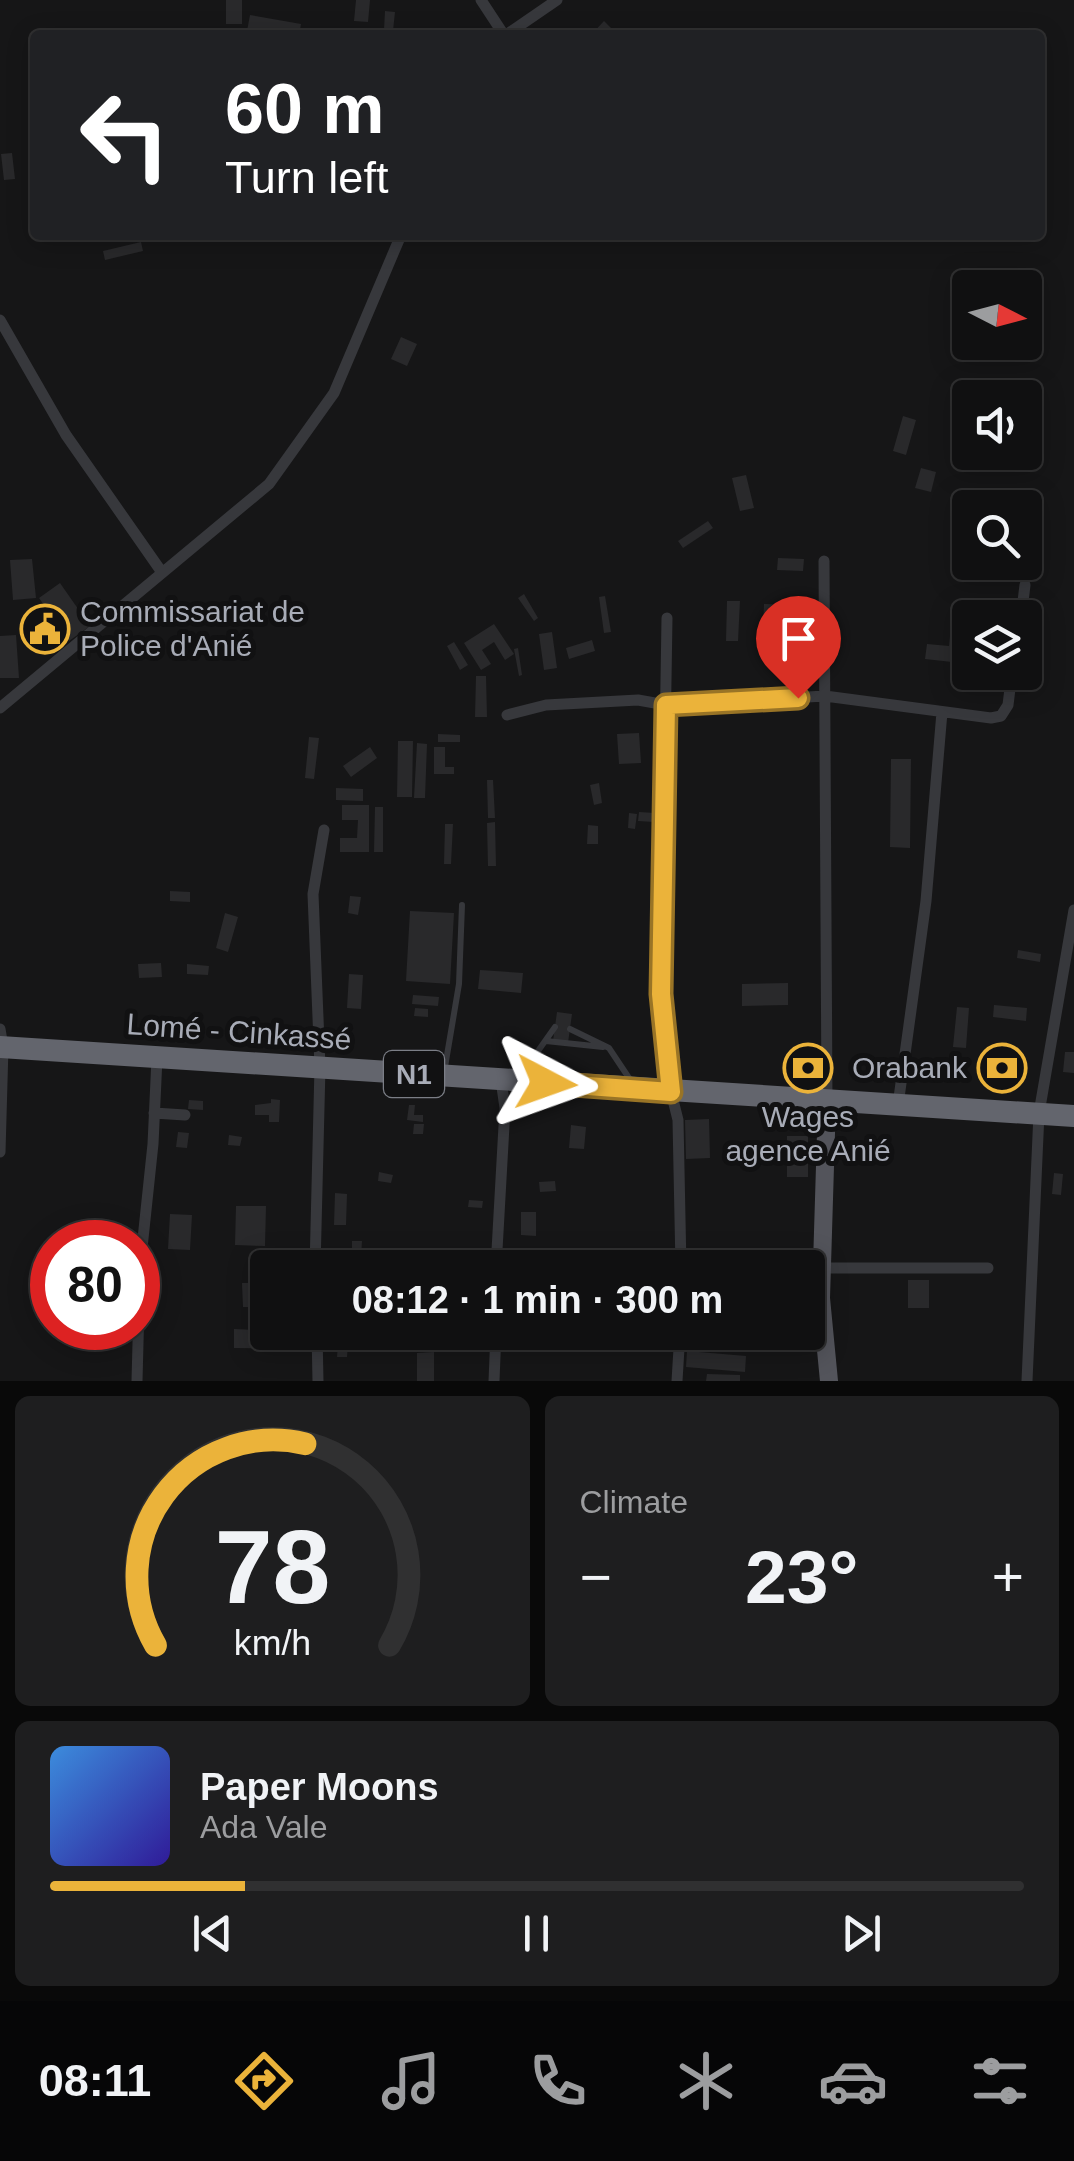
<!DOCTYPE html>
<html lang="en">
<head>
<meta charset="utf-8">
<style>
  body { margin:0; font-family:Helvetica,sans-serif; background:#1e1e1f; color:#f1f3f6; height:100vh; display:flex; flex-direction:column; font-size:38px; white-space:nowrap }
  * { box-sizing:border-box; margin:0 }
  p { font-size:32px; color:#9c9d9f }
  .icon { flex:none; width:55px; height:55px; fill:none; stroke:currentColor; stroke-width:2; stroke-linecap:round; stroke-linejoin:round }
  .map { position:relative; height:1381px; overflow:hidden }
  .panel { display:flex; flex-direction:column; gap:15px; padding:15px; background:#090909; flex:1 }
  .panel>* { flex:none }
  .guide { position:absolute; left:30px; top:30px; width:1015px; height:210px; border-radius:10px; box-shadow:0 5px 25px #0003,0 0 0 2px #303031; background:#202124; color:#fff; overflow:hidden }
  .needle { width:65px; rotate:96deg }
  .tools { position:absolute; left:952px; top:270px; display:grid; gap:20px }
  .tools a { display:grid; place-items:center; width:90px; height:90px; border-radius:10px; background:#101011; box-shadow:0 5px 25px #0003,0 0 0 2px #303031; font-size:50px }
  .speed { position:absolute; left:30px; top:1220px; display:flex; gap:20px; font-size:50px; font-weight:700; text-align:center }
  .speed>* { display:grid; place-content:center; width:130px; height:130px; border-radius:50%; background:#101011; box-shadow:0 5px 25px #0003,0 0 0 2px #303031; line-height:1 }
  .speed .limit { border:15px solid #d22; background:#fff; color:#111 }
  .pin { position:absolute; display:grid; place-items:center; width:85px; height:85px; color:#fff; margin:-102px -42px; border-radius:50% 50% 50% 0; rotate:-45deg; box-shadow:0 0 10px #0007 }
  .pin .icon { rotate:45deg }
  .me { position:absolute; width:110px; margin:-55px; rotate:94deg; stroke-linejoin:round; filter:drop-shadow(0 0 8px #0008) }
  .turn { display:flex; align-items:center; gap:35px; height:210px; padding:0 30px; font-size:45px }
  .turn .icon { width:130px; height:130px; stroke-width:2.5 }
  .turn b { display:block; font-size:70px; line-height:85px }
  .big { font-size:75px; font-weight:700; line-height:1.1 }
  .panel .widget { flex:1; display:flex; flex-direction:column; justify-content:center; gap:15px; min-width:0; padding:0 35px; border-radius:15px; background:#1e1e1f }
  .panel .dial { align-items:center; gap:0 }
  .dial svg { height:260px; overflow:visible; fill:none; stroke:#303031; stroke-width:7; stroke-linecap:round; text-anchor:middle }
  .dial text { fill:#f1f3f6; stroke:none }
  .song { display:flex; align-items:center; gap:30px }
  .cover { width:120px; height:120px; border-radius:15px; background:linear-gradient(135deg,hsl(210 70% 55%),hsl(250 70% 35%)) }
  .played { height:10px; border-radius:5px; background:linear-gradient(90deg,#ebb33a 20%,#303031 20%) }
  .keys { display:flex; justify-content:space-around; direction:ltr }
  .heat { display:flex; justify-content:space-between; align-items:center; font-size:55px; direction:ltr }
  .panel .tiles { flex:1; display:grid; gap:15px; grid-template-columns:1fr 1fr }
  .widget:last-child { grid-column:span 2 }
  .trip { position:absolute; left:250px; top:1250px; width:575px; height:100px; border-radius:10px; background:#101011; box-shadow:0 5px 25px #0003,0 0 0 2px #303031; font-weight:700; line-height:100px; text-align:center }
  .dock { display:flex; height:160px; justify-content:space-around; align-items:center; background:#060607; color:#9c9d9f }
  .dock .icon { width:70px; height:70px }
  .dock .current { color:#ebb33a }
  .dock b { font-size:45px; color:#f1f3f6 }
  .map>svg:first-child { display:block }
  .building { fill:#29292b }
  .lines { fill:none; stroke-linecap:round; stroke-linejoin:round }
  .lane { stroke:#37383c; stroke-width:6 }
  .street { stroke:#37383c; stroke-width:11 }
  .primary { stroke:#53545b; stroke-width:18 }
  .highway { stroke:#63656d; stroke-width:22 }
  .route-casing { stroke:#997426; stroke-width:25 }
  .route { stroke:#ebb33a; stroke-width:18 }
  .labels { text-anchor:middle; stroke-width:10; stroke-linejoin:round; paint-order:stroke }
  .shield { fill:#111112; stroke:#7b7e86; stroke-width:2.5 }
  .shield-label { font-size:28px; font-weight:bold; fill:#a8acb7 }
  .poi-label { font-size:30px; fill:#a8acb7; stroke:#111112; text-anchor:start }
  .street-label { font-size:30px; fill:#a8acb7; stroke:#111112 }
</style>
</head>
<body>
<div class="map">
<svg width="1074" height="1381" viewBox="0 0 1074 1381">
  <rect width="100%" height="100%" fill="#161617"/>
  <!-- building -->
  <path class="building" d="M 226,0 L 242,0 L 242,24 L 226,24 Z
    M 356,0 L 370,0 L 368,22 L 354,21 Z
    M 385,11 L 395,12 L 393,31 L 384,30 Z
    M 250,15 L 301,24 L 299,35 L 247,31 Z
    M 604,21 L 612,29 L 607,35 L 591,35 Z
    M 12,153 L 15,179 L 4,180 L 1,154 Z
    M 141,242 L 143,251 L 105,260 L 103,251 Z
    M 401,337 L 417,344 L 407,366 L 391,359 Z
    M 903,416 L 916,420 L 906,455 L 893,451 Z
    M 921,468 L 936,472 L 931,492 L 915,488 Z
    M 746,475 L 754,508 L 740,511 L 732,478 Z
    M 708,521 L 713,528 L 683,548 L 678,541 Z
    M 778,558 L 804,559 L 803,571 L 777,570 Z
    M 32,559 L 36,598 L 13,600 L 10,560 Z
    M 60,583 L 90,626 L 69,641 L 60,628 L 64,625 L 52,608 L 48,611 L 39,598 Z
    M 524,594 L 538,618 L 534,621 L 518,598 Z
    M 605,596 L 611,632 L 604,633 L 599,597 Z
    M 727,601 L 740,601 L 738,641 L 726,641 Z
    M 764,604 L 801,605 L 800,629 L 763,628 Z
    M 494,624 L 514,654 L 505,660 L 494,642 L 482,650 L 491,664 L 481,670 L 464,643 Z
    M 951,626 L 970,628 L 970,664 L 925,659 L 927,644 L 949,646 Z
    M 552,632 L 557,668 L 544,670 L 539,634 Z
    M 16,635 L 19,678 L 0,678 L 0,636 Z
    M 592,640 L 595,651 L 569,659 L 566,648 Z
    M 454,642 L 468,665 L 460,670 L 447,646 Z
    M 518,648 L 522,675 L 519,676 L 514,649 Z
    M 476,676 L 486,676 L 487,717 L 475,717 Z
    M 639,733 L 641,763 L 619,764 L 617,734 Z
    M 438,734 L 460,735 L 460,742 L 438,742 Z
    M 309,737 L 319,738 L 314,779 L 305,778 Z
    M 398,741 L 413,741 L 412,797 L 397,797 Z
    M 417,743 L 427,744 L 425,798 L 414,798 Z
    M 370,747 L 377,758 L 351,777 L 343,766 Z
    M 434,747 L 445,747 L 445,767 L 454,767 L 454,774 L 434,774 Z
    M 891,759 L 911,759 L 910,848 L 890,847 Z
    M 487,780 L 493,780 L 495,818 L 488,818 Z
    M 599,783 L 602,803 L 594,805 L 590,785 Z
    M 336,788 L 363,789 L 363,801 L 336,800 Z
    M 342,805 L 369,805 L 369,852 L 340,852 L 340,838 L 357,838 L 358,820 L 342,820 Z
    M 375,807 L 383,807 L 383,852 L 374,852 Z
    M 639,812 L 655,813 L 654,822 L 638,821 Z
    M 629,813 L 637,814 L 635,829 L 628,828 Z
    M 495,822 L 496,866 L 488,866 L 487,823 Z
    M 445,824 L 453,824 L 451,864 L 444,864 Z
    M 588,825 L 598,826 L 598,844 L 587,844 Z
    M 170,891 L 190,892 L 190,902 L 170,901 Z
    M 350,896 L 361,897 L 358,915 L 348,913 Z
    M 410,911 L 454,913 L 450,984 L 406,981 Z
    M 225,913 L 238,917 L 228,952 L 216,948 Z
    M 1018,950 L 1041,954 L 1040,962 L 1017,958 Z
    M 161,963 L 162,977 L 139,978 L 138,964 Z
    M 187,964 L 209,966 L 208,975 L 187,974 Z
    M 480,970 L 523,973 L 521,993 L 478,989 Z
    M 349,974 L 363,975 L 361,1009 L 347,1008 Z
    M 788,983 L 788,1005 L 742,1006 L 742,984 Z
    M 413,995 L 439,997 L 438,1006 L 412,1004 Z
    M 994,1005 L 1027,1008 L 1026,1021 L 993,1017 Z
    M 957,1007 L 969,1008 L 966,1048 L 953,1047 Z
    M 415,1008 L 428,1009 L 428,1017 L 414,1016 Z
    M 557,1012 L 572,1014 L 568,1043 L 553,1041 Z
    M 1065,1052 L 1074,1052 L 1074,1073 L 1063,1072 Z
    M 271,1099 L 280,1100 L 279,1122 L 269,1122 L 269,1115 L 255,1115 L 255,1105 L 271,1103 Z
    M 189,1100 L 203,1101 L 203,1110 L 188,1109 Z
    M 409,1105 L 415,1105 L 414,1115 L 423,1115 L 423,1122 L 407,1120 Z
    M 709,1119 L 710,1158 L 686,1159 L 685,1120 Z
    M 414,1124 L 424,1124 L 423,1134 L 413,1134 Z
    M 571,1125 L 586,1127 L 584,1149 L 569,1148 Z
    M 178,1132 L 189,1133 L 187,1148 L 176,1147 Z
    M 229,1135 L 242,1137 L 240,1146 L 228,1145 Z
    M 787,1136 L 808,1136 L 808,1177 L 787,1177 Z
    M 379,1172 L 393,1175 L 391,1183 L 378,1181 Z
    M 1054,1173 L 1063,1174 L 1061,1195 L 1052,1194 Z
    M 555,1181 L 556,1191 L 540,1192 L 539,1182 Z
    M 335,1193 L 347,1194 L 346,1225 L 334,1225 Z
    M 469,1200 L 483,1201 L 482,1208 L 468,1207 Z
    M 236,1206 L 266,1206 L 265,1246 L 235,1245 Z
    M 521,1212 L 536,1212 L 536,1236 L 521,1235 Z
    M 170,1214 L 192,1215 L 190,1250 L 168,1249 Z
    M 352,1241 L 362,1241 L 361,1257 L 352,1257 Z
    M 908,1280 L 929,1280 L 929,1308 L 908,1308 Z
    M 242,1283 L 268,1283 L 268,1307 L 243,1307 Z
    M 73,1328 L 81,1328 L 80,1339 L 97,1341 L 96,1347 L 72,1345 Z
    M 234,1329 L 298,1332 L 298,1349 L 234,1348 Z
    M 339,1332 L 349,1332 L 347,1357 L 337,1357 Z
    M 687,1351 L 746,1356 L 745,1372 L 686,1367 Z
    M 434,1352 L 434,1381 L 417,1381 L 417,1353 Z
    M 707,1374 L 740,1375 L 740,1381 L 706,1381 Z"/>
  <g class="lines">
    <!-- lane -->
    <path class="lane" d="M 570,1029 L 609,1048 L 631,1081
      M 546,1041 L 603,1047
      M 444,1073 L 459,984 L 462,905
      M 521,1075 L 555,1027"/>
    <!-- street -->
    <path class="street" d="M 481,0 L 504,35
      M 506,35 L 557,0
      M 0,320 L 66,435 L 161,571
      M 824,561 L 827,1100
      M 667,618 L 661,993 L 671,1092 L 678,1120 L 681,1268
      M 1021,618 L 1025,585
      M 0,708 L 269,484 L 334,393 L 401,235
      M 507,715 L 546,705 L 638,700 L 666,705 L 825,696 L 991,718 L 1001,716 L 1008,705 L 1012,672
      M 0,1029 L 3,1047 L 0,1152
      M 898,1105 L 926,901 L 942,712
      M 154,1113 L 185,1115
      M 315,1268 L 320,1067 L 313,894 L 324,830
      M 496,1268 L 505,1108 L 501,1080
      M 726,1268 L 988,1268
      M 317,1332 L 318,1381
      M 137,1381 L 140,1267 L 153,1144 L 157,1058
      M 494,1381 L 496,1332
      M 677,1381 L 680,1332
      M 1027,1381 L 1039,1113 L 1074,910"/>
    <!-- primary -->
    <path class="primary" d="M 827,1100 L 821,1298 L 829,1381"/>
    <!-- highway -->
    <path class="highway" d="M 0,1047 L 1074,1116"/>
  </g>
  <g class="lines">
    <!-- route casing -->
    <g class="route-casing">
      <path id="route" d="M 546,1083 L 671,1092 L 661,994 L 666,705 L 798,698"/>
    </g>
    <!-- route -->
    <use href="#route" class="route"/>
  </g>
  <!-- icons -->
  <defs>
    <g id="civic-ring" transform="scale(2.5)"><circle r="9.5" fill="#111112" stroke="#ebb33a" stroke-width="1.5"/><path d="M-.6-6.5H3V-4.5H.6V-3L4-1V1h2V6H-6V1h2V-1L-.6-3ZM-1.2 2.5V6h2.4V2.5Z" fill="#ebb33a"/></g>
    <g id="bank-ring" transform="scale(2.5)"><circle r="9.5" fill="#111112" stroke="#ebb33a" stroke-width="1.5"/><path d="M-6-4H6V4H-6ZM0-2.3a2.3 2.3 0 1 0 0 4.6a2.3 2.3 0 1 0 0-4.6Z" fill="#ebb33a"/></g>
  </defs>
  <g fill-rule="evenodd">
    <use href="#civic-ring" x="45" y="629"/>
    <use href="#bank-ring" x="808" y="1068"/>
    <use href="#bank-ring" x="1002" y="1068"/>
  </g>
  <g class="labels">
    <!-- shield labels -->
    <rect class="shield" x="384" y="1051" width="60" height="46" rx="8"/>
    <g class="shield-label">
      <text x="414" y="1084">N1</text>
    </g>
    <!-- poi labels -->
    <g class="poi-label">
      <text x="80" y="622">Commissariat de<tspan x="80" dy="34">Police d'Anié</tspan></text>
      <text x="967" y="1078" text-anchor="end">Orabank</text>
      <text x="808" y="1127" text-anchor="middle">Wages<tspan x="808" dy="34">agence Anié</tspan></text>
    </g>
    <!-- street labels -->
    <g class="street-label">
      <text transform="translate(239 1032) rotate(4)" y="10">Lomé - Cinkassé</text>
    </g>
  </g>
</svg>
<div class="tools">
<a><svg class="needle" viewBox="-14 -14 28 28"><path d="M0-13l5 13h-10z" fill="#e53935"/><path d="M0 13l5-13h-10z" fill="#9c9d9f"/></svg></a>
<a><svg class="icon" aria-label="sound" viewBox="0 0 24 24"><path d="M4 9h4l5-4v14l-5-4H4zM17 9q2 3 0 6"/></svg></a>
<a><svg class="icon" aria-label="search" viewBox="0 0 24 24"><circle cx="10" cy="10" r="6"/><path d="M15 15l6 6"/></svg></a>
<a><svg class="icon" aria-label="layers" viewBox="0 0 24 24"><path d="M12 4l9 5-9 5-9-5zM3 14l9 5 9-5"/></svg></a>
</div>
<div class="speed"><div class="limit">80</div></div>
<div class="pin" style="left:798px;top:698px;background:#d93025"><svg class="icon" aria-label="arrive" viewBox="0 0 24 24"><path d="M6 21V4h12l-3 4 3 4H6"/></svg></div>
<svg class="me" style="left:546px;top:1083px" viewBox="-20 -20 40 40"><path d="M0-17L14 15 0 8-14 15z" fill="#ebb33a" stroke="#fff" stroke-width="4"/></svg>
<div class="trip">08:12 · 1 min · 300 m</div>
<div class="guide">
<div class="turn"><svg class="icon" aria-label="left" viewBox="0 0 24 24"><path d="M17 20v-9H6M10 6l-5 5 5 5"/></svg><div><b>60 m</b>Turn left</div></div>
</div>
</div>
<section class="panel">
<div class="tiles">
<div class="widget dial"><svg viewBox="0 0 100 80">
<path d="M14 69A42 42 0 1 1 86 69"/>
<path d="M14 69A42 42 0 0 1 60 7" stroke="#ebb33a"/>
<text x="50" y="56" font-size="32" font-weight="700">78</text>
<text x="50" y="72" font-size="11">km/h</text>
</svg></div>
<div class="widget"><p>Climate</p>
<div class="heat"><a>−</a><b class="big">23°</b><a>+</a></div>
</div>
<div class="widget">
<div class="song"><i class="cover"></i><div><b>Paper Moons</b><p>Ada Vale</p></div></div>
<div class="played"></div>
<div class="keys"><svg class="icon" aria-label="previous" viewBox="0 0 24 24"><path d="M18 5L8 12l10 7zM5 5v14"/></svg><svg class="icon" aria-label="pause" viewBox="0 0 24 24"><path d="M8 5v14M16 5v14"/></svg><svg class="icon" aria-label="next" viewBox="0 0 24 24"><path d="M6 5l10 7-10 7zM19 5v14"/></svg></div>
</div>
</div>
</section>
<nav class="dock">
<b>08:11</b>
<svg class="icon current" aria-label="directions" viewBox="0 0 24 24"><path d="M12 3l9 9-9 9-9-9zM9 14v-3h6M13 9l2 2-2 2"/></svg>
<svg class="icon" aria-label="music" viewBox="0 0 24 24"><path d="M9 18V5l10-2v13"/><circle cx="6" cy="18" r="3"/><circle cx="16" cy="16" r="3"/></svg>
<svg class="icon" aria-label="phone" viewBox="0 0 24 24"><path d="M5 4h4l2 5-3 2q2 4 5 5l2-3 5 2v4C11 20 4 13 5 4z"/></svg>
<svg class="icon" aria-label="climate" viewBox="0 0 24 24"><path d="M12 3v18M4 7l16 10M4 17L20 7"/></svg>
<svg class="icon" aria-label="car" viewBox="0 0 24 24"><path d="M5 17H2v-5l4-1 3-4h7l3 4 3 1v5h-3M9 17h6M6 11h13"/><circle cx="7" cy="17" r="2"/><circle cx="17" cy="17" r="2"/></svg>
<svg class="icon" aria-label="filters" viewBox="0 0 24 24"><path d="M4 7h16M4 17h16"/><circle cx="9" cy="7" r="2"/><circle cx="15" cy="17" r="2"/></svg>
</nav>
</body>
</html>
